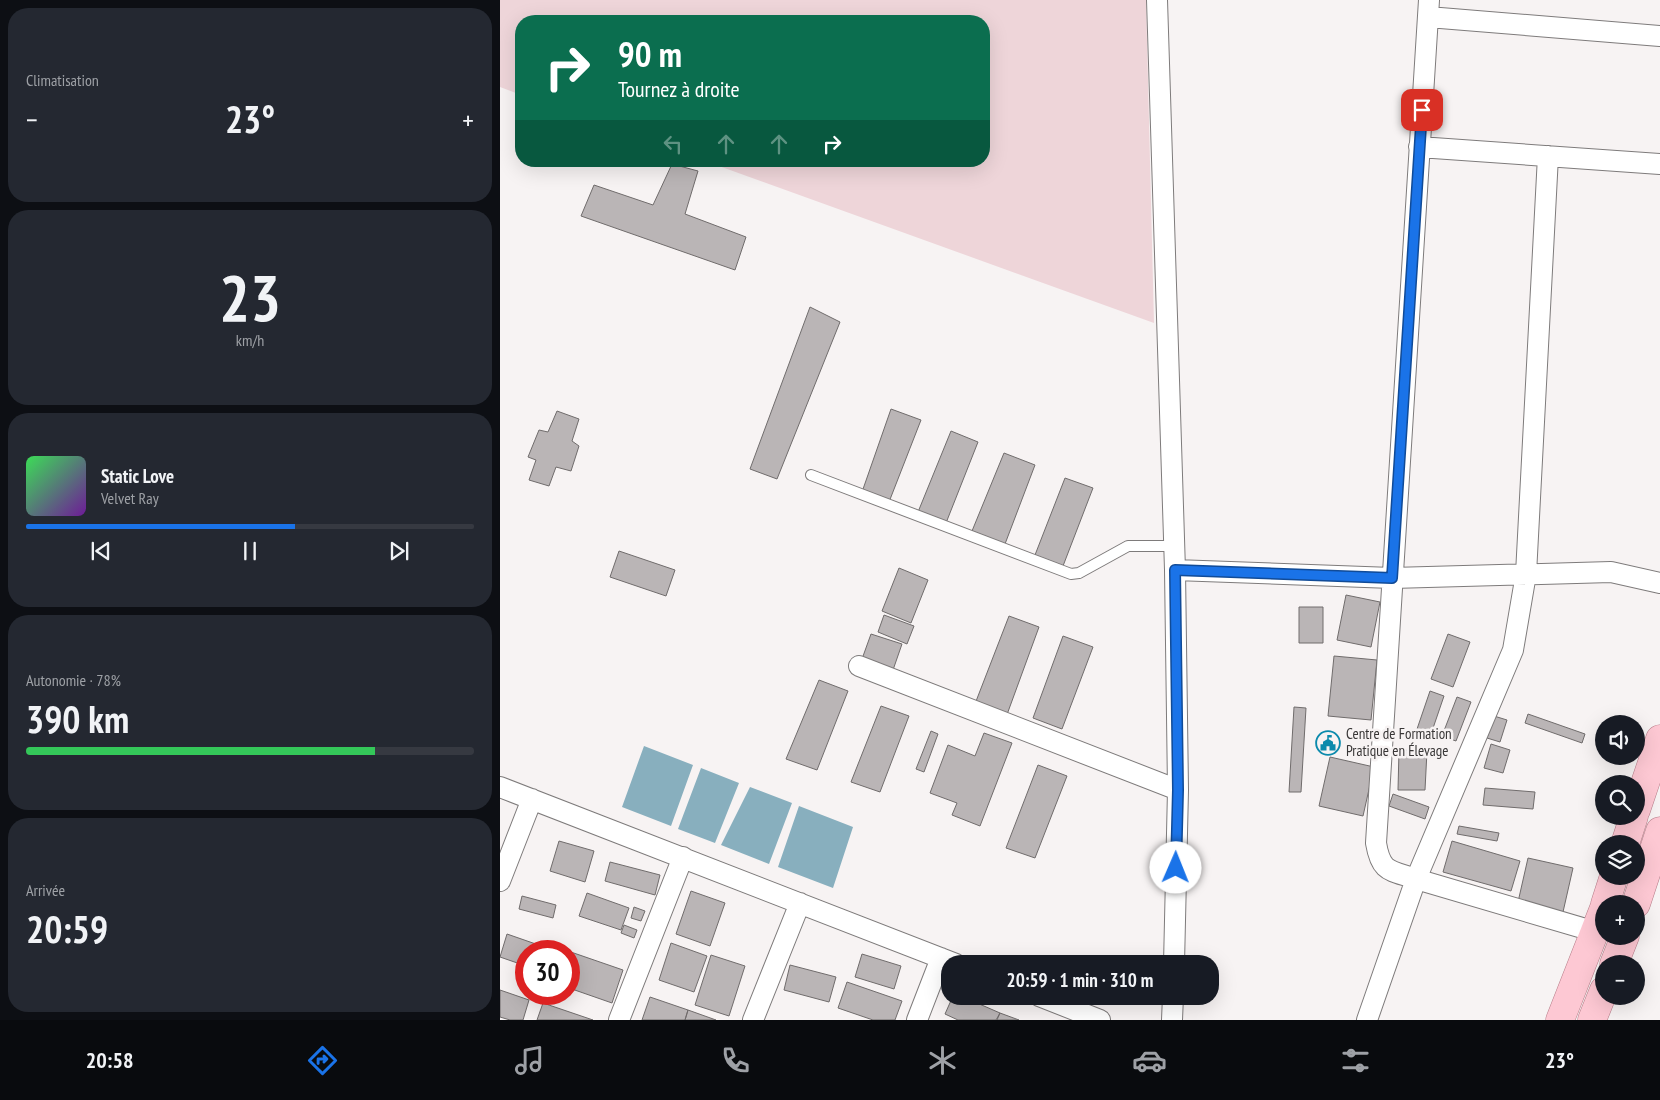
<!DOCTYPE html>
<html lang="fr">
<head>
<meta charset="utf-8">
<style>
  body { margin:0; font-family:"PT Sans Narrow",sans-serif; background:#242831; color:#f1f3f6; height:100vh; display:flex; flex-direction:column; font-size:19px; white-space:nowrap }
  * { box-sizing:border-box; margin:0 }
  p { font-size:16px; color:#9ea1a6 }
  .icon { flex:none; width:28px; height:28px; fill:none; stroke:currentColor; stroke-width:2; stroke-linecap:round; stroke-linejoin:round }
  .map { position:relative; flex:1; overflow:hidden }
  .drawer { display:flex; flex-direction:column; gap:8px; padding:8px; background:#0d0f14; width:500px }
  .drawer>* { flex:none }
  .guide { position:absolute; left:15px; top:15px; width:475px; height:152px; border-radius:20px; box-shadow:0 5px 20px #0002; background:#0b6e4f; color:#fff; overflow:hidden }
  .buttons { position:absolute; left:1095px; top:715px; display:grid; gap:10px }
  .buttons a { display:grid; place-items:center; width:50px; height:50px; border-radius:50%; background:#171b24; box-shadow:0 5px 20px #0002; font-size:25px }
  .speed { position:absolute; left:15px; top:940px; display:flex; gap:10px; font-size:25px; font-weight:700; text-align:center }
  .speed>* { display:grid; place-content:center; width:65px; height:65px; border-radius:50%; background:#171b24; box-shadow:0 5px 20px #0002; line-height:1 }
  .speed .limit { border:8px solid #d22; background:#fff; color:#111 }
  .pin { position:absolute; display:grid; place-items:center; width:42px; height:42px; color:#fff; margin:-21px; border-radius:10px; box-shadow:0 2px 8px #0006 }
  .me { position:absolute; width:55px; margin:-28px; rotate:1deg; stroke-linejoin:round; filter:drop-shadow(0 0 4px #0008) }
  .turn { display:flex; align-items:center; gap:18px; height:105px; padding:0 20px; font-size:22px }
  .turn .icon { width:65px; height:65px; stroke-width:2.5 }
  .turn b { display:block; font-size:35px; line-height:42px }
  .lanes { display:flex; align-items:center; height:48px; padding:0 20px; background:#0003; justify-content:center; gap:25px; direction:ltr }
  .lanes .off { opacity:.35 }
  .big { font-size:38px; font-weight:600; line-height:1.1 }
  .drawer .widget { flex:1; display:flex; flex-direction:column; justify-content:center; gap:8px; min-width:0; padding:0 18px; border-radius:20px; background:#242831 }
  .drawer .dial { align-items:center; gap:0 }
  .dial b { font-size:65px; line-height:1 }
  .song { display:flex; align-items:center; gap:15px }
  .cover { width:60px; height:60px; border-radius:8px; background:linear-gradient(135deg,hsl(130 70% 55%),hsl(280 70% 35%)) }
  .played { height:5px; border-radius:2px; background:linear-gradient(90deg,#1a73e8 60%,#363941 60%) }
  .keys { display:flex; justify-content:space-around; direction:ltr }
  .heat { display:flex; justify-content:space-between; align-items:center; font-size:28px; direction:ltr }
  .charge { height:8px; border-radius:4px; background:linear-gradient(90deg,#34c759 78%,#363941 0) }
  .trip { position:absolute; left:441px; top:955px; width:278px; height:50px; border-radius:20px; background:#171b24; box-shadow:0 5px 20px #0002; font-weight:600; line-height:50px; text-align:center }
  .dock { display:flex; height:80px; justify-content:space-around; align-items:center; background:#090b0e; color:#9ea1a6 }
  .dock .icon { width:35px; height:35px }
  .dock .on { color:#1a73e8 }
  .dock b { font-size:22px; color:#f1f3f6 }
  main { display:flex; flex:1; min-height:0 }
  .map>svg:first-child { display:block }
  .green { fill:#eed5d9 }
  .water { fill:#88afbe }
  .building { fill:#bab5b6; stroke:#706c6c }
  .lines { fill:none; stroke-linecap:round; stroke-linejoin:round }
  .lane-casing { stroke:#7e7b7b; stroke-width:12 }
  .street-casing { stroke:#7e7b7b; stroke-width:22 }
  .primary-casing { stroke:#b77d89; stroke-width:29 }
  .lane { stroke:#fff; stroke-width:10 }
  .street { stroke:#fff; stroke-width:20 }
  .primary { stroke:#fdc8d3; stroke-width:28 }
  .route-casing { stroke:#114b97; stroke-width:12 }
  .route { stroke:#1a73e8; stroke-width:9 }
  .labels { text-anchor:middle; stroke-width:5; stroke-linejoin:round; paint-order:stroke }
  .poi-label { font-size:15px; fill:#383636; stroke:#f7f3f3; text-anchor:start }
</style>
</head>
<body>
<main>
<section class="drawer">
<div class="widget"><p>Climatisation</p>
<div class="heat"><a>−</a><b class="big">23°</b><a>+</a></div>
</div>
<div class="widget dial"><b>23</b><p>km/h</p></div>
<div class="widget">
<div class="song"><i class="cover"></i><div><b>Static Love</b><p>Velvet Ray</p></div></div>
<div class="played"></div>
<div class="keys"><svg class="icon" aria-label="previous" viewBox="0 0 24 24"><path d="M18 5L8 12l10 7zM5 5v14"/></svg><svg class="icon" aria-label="pause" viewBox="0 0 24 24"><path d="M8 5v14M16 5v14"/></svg><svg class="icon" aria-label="next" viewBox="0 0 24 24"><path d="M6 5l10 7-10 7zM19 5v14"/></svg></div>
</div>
<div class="widget"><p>Autonomie · 78%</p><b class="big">390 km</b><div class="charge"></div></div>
<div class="widget"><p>Arrivée</p><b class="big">20:59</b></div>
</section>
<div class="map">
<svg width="1160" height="1020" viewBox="0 0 1160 1020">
  <rect width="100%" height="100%" fill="#f7f3f3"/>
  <!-- green -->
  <path class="green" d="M 0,0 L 646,0 L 654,323 L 205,161 L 484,161 L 484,21 L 21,21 L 21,95 L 0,87 Z"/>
  <!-- water -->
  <path class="water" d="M 144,746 L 193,765 L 171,826 L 122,807 Z
    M 201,768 L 239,783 L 215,843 L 178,829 Z
    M 250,787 L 292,803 L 269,864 L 221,845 Z
    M 299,806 L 353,827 L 333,888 L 278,867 Z"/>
  <!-- building -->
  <path class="building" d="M 172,164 L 198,171 L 185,214 L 246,237 L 235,270 L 81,216 L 94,185 L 153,205 Z
    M 310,307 L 340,322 L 277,479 L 250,469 Z
    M 391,409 L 421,420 L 389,502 L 362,492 Z
    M 57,411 L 79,419 L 72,441 L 79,446 L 71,471 L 56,467 L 49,486 L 29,480 L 36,460 L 28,457 L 39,430 L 48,432 Z
    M 451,431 L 478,442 L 446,523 L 418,512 Z
    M 504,453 L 535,465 L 505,544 L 472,531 Z
    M 565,478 L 593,488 L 563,566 L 535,555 Z
    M 119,551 L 175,570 L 166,596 L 110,577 Z
    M 399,568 L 428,580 L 411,623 L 382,611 Z
    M 846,595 L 880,602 L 871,647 L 837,640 Z
    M 799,607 L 823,607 L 823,643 L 799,643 Z
    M 384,615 L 414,626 L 407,644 L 378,632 Z
    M 509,616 L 539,627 L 505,720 L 473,709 Z
    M 371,634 L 402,644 L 393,670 L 362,659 Z
    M 948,634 L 970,642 L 953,687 L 931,679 Z
    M 563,636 L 593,647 L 562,729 L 533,718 Z
    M 834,656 L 877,660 L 871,720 L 828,716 Z
    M 319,680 L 348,691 L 317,770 L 286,759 Z
    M 930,691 L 944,696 L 930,737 L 916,732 Z
    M 957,697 L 971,702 L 956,741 L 942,736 Z
    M 381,706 L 409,716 L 380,792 L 351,782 Z
    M 794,707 L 806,708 L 801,792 L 789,792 Z
    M 1028,714 L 1085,734 L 1082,743 L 1025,723 Z
    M 994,716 L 1007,720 L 1000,742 L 987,738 Z
    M 431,731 L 438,734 L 424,772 L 416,769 Z
    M 484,733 L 512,743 L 480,826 L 452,815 L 457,803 L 430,793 L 448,745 L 475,756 Z
    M 991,744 L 1010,750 L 1003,773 L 984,768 Z
    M 899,750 L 927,751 L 925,790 L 898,790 Z
    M 830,757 L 874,767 L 863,816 L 819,806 Z
    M 538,765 L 567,776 L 535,858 L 506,848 Z
    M 985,788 L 1035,792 L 1033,809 L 983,805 Z
    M 893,794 L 929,807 L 925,819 L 889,806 Z
    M 959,826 L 999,833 L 997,841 L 957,834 Z
    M 59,841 L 94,851 L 85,882 L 50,871 Z
    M 952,841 L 1020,861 L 1011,891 L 943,872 Z
    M 1028,858 L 1073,868 L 1063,912 L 1018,902 Z
    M 110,862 L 160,875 L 155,895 L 105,881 Z
    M 191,891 L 225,903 L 210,946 L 176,934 Z
    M 87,893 L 129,908 L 121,930 L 79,916 Z
    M 22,896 L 56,905 L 53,918 L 19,909 Z
    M 134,907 L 145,911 L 141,921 L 131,918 Z
    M 124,925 L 137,930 L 134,938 L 121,933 Z
    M 7,934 L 53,950 L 53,951 L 26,951 L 26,966 L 0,957 Z
    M 171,943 L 207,956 L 194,992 L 159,980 Z
    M 65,950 L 123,970 L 112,1003 L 69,988 L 69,951 Z
    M 362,954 L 401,966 L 394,989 L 355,977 Z
    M 211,955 L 245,966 L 229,1016 L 195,1005 Z
    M 290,965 L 336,977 L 329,1002 L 284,990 Z
    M 347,982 L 402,1001 L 395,1020 L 373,1020 L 338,1008 Z
    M 0,990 L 29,1000 L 23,1020 L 10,1020 L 0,1017 Z
    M 453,996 L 461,996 L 500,1013 L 496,1020 L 458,1020 L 445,1014 Z
    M 150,997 L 188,1010 L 185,1020 L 142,1020 Z
    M 43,1003 L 93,1020 L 37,1020 Z
    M 188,1010 L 216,1020 L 185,1020 Z
    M 500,1013 L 519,1020 L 497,1020 Z"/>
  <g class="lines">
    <!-- lane casing -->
    <g class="lane-casing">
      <path id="lane" d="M 311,475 L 571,574 L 579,573 L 628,546 L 674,546"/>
    </g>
    <!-- street casing -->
    <g class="street-casing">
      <path id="street" d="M 657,0 L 675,570 L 678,790 L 674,964
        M 928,17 L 1160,36
        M 919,147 L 1160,164
        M 1048,156 L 1026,574 L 1013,650 L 916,879 L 1096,932
        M 675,570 L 892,578 L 1111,572 L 1160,583
        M 359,666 L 678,790
        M 0,787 L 456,964
        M 0,881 L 32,799
        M 539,996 L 600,1020
        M 119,1020 L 183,857
        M 253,1020 L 300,903
        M 417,1020 L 441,958
        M 672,1020 L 673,996
        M 867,1020 L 916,879 C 890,870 881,873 876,843 L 929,0"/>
    </g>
    <!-- primary casing -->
    <g class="primary-casing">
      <path id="primary" d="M 1136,810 L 1160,739
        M 1125,844 L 1134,816
        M 1105,904 L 1114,876
        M 1136,904 L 1160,831
        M 1114,964 L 1125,936
        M 1060,1020 L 1104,908
        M 1092,1020 L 1104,990"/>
    </g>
    <!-- lane -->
    <use href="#lane" class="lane"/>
    <!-- street -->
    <use href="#street" class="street"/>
    <!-- primary -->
    <use href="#primary" class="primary"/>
  </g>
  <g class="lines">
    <!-- route casing -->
    <g class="route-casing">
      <path id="route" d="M 676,868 L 678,790 L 675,570 L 892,578 L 922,110"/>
    </g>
    <!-- route -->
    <use href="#route" class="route"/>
  </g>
  <!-- icons -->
  <defs>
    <g id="civic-ring" transform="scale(1.25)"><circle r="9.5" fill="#f7f3f3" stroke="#0b8aac" stroke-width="1.5"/><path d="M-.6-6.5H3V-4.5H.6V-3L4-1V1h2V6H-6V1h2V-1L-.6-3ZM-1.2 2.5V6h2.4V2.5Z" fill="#0b8aac"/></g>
  </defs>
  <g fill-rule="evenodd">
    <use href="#civic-ring" x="828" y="743"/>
  </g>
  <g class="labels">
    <!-- poi labels -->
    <g class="poi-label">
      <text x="846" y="739">Centre de Formation<tspan x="846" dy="17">Pratique en Élevage</tspan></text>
    </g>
  </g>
</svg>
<div class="buttons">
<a><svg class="icon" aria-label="sound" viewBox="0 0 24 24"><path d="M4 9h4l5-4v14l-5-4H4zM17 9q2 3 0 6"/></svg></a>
<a><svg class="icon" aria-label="search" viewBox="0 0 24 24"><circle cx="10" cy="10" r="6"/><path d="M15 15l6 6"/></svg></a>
<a><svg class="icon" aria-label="layers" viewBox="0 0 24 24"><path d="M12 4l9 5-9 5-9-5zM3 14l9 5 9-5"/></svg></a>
<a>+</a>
<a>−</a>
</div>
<div class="speed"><div class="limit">30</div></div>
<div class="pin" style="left:922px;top:110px;background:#d93025"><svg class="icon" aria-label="arrive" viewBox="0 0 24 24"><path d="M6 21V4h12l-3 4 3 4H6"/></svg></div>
<svg class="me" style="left:676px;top:868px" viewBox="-20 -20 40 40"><circle r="19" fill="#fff"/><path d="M0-13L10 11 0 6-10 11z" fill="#1a73e8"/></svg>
<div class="trip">20:59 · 1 min · 310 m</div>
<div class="guide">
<div class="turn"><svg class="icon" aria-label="right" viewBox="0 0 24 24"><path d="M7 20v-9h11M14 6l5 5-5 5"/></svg><div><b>90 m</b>Tournez à droite</div></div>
<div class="lanes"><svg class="icon off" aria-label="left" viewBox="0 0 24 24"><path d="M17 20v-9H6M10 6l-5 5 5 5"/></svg><svg class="icon off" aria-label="ahead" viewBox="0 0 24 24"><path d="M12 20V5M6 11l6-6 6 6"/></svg><svg class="icon off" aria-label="ahead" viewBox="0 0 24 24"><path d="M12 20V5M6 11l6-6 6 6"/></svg><svg class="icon" aria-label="right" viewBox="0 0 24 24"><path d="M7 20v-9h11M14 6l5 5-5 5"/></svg></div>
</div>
</div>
</main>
<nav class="dock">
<b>20:58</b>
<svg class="icon on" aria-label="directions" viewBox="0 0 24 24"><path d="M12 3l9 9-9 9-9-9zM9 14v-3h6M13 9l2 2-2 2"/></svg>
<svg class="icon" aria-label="music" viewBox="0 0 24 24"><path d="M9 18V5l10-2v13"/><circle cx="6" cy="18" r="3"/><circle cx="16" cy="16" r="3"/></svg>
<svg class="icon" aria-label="phone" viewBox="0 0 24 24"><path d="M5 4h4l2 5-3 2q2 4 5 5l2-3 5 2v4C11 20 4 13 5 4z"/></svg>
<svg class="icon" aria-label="climate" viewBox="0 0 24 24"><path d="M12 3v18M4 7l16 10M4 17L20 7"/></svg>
<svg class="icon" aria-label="car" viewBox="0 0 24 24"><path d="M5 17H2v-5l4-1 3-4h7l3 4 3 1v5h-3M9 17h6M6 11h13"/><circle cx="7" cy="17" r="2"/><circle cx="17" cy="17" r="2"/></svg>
<svg class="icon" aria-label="filters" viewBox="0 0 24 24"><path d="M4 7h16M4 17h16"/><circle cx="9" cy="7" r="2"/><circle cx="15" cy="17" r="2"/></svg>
<b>23°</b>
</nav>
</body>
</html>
